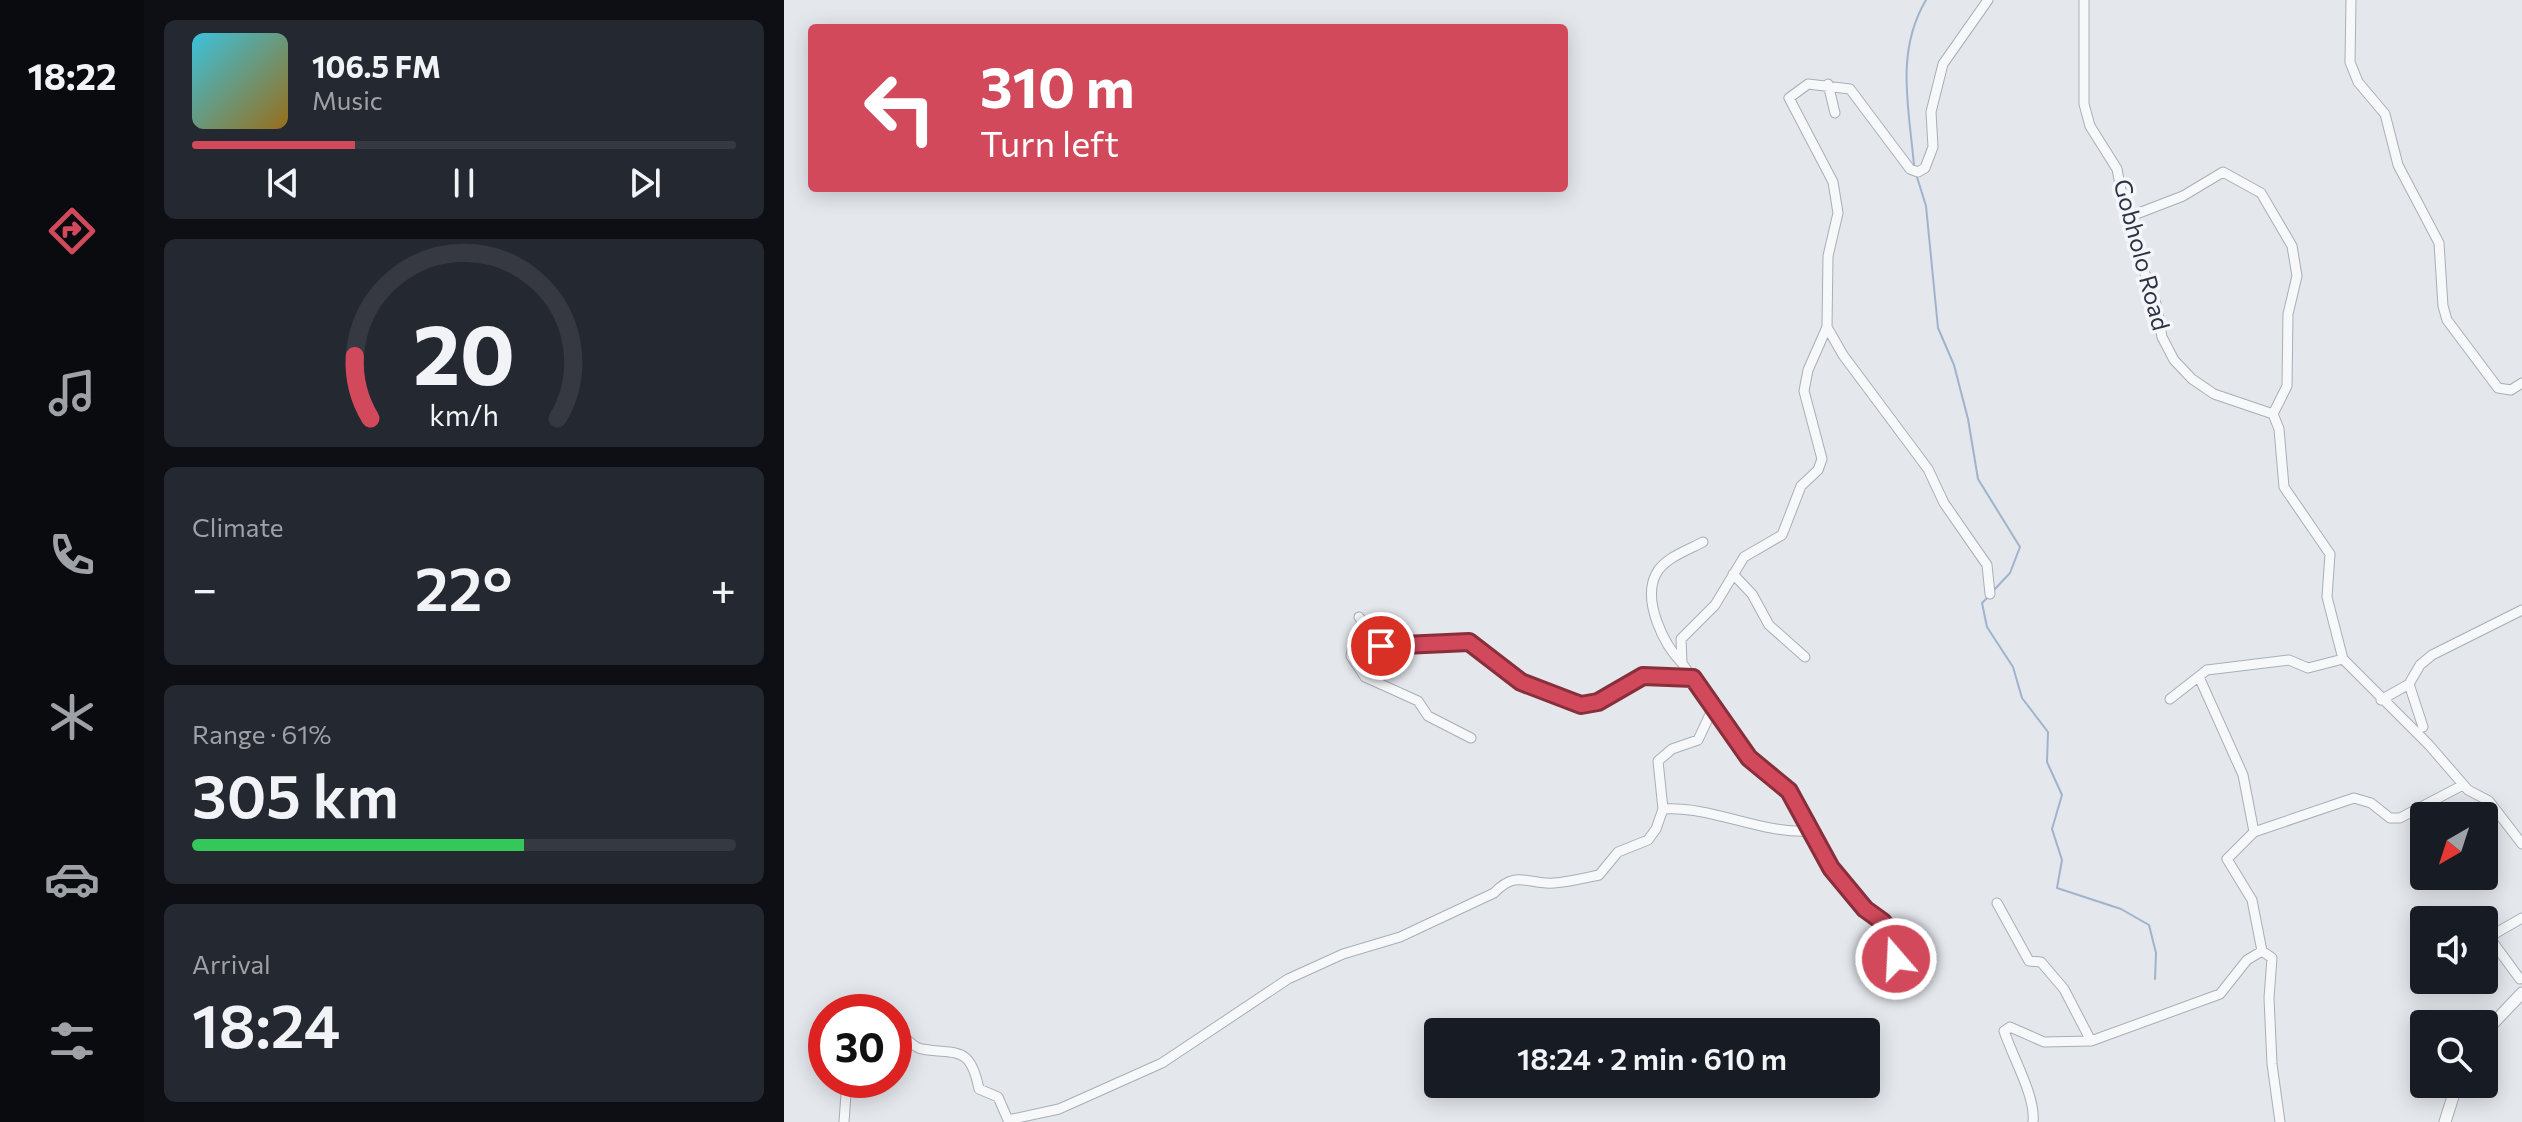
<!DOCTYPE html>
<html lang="en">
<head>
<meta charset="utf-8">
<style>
  body { margin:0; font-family:Commissioner,sans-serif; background:#242831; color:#f1f3f6; height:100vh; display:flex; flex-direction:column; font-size:30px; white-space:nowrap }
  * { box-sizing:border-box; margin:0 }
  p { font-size:26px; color:#9ea1a6 }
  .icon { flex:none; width:44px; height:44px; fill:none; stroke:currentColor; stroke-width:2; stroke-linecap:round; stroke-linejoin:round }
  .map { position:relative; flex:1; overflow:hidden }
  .drawer { display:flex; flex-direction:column; gap:20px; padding:20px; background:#0d0f14; width:640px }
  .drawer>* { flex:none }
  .guide { position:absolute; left:24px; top:24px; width:760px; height:168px; border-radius:8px; box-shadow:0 4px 20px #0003; background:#d1495b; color:#fff; overflow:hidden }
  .needle { width:52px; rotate:219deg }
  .tools { position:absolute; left:1626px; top:802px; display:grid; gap:16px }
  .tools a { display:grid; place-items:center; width:88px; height:88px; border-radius:8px; background:#171b24; box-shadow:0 4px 20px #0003; font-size:40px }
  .speed { position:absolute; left:24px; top:994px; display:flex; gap:16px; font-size:40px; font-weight:700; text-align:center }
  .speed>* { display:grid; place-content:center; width:104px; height:104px; border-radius:50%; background:#171b24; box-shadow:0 4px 20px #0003; line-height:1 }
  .speed .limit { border:12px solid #d22; background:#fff; color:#111 }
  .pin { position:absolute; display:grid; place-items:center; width:68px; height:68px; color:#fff; margin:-34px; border:4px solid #fff; border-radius:50%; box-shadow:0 2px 8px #0007 }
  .me { position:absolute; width:88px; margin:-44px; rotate:341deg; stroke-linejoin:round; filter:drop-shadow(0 0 6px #0008) }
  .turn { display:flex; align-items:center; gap:28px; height:168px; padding:0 40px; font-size:36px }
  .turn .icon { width:104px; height:104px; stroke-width:2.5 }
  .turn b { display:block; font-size:56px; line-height:68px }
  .big { font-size:60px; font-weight:600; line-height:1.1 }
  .drawer .tile { flex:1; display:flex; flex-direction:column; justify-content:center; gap:12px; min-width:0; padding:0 28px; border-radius:12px; background:#242831 }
  .drawer .dial { align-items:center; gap:0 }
  .dial svg { height:208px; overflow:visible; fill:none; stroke:#363941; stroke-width:7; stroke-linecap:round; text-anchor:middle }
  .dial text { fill:#f1f3f6; stroke:none }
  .song { display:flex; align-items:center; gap:24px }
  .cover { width:96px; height:96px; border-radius:12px; background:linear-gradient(135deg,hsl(190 70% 55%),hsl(40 70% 35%)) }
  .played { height:8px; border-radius:4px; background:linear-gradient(90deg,#d1495b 30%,#363941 30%) }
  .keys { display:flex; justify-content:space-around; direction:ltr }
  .heat { display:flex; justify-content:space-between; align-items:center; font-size:44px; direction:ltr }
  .charge { height:12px; border-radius:6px; background:linear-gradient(90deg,#34c759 61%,#363941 0) }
  .trip { position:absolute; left:640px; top:1018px; width:456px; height:80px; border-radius:8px; background:#171b24; box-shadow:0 4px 20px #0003; font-weight:600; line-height:80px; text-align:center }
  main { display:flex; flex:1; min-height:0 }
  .tab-bar { display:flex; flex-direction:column; width:144px; justify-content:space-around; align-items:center; background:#090b0e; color:#9ea1a6 }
  .tab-bar .icon { width:56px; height:56px }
  .tab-bar .current { color:#d1495b }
  .tab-bar b { font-size:36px; color:#f1f3f6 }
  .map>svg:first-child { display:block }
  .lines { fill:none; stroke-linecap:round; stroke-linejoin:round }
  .stream { stroke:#9fb4cc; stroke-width:2 }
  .minor-casing { stroke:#a9aeb7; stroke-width:11 }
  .tertiary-casing { stroke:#a9aeb7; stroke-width:13 }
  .minor { stroke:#f7f8fa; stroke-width:9 }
  .tertiary { stroke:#f7f8fa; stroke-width:11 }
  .route-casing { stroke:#882f3b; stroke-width:20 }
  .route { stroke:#d1495b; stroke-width:14 }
  .labels { text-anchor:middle; stroke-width:7; stroke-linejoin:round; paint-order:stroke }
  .street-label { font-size:24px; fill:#2b3445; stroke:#f4f6f9 }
</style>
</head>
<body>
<main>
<nav class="tab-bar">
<b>18:22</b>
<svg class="icon current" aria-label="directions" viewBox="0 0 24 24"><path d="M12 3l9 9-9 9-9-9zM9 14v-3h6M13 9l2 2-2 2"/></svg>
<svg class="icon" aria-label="music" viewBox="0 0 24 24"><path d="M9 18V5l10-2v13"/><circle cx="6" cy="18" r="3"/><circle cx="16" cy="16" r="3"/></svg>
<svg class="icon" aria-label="phone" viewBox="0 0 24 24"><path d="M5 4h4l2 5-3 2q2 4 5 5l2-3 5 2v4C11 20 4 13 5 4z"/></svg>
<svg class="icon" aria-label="climate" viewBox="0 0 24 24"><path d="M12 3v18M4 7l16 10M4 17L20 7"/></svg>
<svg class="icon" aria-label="car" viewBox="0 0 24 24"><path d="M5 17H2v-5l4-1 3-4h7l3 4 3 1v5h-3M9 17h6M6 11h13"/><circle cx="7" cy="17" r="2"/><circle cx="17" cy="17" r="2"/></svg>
<svg class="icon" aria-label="filters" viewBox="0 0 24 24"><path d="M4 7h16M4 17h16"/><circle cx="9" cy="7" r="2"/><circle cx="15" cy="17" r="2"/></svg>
</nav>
<section class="drawer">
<div class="tile">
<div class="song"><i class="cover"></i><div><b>106.5 FM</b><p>Music</p></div></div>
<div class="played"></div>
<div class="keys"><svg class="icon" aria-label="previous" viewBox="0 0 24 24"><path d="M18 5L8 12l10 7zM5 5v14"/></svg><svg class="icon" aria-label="pause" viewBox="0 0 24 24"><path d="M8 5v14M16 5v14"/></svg><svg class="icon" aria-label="next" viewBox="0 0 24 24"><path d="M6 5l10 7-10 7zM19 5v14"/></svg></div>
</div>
<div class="tile dial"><svg viewBox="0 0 100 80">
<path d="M14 69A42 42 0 1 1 86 69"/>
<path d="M14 69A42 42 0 0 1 8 45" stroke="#d1495b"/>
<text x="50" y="56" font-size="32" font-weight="700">20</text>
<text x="50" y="72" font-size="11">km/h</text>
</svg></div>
<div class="tile"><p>Climate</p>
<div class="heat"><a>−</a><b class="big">22°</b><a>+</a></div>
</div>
<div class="tile"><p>Range · 61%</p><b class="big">305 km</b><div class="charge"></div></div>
<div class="tile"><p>Arrival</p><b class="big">18:24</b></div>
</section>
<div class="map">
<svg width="1738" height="1122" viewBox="0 0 1738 1122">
  <rect width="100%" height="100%" fill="#e4e7ec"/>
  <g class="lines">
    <!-- stream -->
    <path class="stream" d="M 1130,165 C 1125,108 1111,52 1142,0
      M 1133,177 L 1142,206 L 1154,328 L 1170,365 L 1184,419 L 1194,479 L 1236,547 L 1226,573 L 1210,590
      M 1203,598 L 1198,603 L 1203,627 L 1229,667 L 1238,698 L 1264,732 L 1263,762 L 1278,795 L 1268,829 L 1278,860 L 1273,888 L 1337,909 L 1365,925 L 1372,953 L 1371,979"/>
    <!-- minor casing -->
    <g class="minor-casing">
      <path id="minor" d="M 1300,0 L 1300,104 L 1306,126 L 1333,169 L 1344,227 L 1372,304 L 1378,337 L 1390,360 L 1408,379 L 1430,394 L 1489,414 L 1495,429 L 1500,487 L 1546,554 L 1543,597 L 1559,659 L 1645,745 L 1684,790 L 1705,801 L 1738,844
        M 1567,0 L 1566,62 L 1574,82 L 1601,114 L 1614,165 L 1655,243 L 1659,306 L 1663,320 L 1714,388 L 1727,390 L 1738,383
        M 1044,84 L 1051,113
        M 1342,218 L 1399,196 L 1439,172 L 1477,193 L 1508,246 L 1513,276 L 1504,314 L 1503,386 L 1489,414
        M 1043,327 L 1059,355 L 1144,469 L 1160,503 L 1203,565 L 1206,594
        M 949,574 L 968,594 L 985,625 L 1021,657
        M 575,617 L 597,646
        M 898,663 C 880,645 858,601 872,574 C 880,558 904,550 919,542
        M 1415,677 L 1459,775 L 1470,832 L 1443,859 L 1468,900 L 1478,951
        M 1625,684 L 1639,727
        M 1386,699 L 1423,670 L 1505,660 L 1524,668 L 1559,659
        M 1597,700 L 1625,684 L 1636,665 L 1648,655 L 1738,610
        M 687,738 L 644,716 L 634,701 L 581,677 L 567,656 L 569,646 L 685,642 L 737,682 L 797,705 L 814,702 L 859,676 L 909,678
        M 879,809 C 929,806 976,834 1026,831
        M 1470,832 L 1570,798 L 1587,803 L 1606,818 L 1616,818 L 1679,785
        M 1213,903 L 1245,961 L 1257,962 L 1280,989 L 1307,1041
        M 1700,935 L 1705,937 L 1736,979
        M 1705,937 L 1738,918
        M 1123,981 L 1099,922 L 1081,909 L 1047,868 L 1005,791 L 965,758 L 929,708 L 898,663 L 897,639 L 931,605 L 960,557 L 998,535 L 1017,486 L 1034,470 L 1038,459 L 1020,391 L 1024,370 L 1043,327 L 1044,256 L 1054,213 L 1049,182 L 1005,98 L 1024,84 L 1066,89 L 1126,169 L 1134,172 L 1141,168 L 1149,147 L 1147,112 L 1159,64 L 1204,0
        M 110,1036 C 124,1034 126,1047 138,1049 C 172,1055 186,1044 195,1089 L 214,1097 L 224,1120 L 275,1109 L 378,1063 L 504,979 L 559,954 L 616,937 L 710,893 C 733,869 744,885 770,883 C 785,882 800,878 815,875 L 834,852 L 864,840 L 872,829 L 879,809 L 874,761 L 888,749 L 914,740 L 929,708
        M 60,1122 L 63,1080
        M 1249,1122 C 1252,1097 1229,1058 1220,1031 L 1226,1027 L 1260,1042 L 1307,1041 L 1436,994 L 1463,960 L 1478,951 L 1488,958 L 1485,998 L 1488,1064 L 1496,1122"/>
    </g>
    <!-- tertiary casing -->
    <g class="tertiary-casing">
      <path id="tertiary" d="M 1700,1033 L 1738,993
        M 1661,1122 L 1673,1084"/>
    </g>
    <!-- minor -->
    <use href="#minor" class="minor"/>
    <!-- tertiary -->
    <use href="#tertiary" class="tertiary"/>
  </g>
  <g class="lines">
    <!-- route casing -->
    <g class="route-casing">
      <path id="route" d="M 597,646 L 685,642 L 737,682 L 797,705 L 814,702 L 859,676 L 909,678 L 965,758 L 1005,791 L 1047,868 L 1081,909 L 1099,922 L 1111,948 L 1112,959"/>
    </g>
    <!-- route -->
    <use href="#route" class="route"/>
  </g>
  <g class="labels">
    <!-- street labels -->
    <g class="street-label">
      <text transform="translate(1357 255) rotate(75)" y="8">Gobholo Road</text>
    </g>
  </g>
</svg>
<div class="tools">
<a><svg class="needle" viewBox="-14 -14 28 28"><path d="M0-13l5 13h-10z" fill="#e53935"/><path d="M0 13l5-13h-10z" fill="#9ea1a6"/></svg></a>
<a><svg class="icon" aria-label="sound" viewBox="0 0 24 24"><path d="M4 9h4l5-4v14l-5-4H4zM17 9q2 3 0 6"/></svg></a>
<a><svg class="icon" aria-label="search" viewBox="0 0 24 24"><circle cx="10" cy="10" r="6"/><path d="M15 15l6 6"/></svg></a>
</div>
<div class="speed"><div class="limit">30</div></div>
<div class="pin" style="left:597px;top:646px;background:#d93025"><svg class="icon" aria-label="arrive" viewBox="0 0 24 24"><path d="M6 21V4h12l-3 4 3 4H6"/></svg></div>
<svg class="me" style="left:1112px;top:959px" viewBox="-20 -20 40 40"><circle r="17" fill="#d1495b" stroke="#fff" stroke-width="3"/><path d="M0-11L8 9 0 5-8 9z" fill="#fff"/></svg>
<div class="trip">18:24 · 2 min · 610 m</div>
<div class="guide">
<div class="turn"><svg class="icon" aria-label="left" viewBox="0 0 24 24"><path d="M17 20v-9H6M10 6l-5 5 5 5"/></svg><div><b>310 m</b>Turn left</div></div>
</div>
</div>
</main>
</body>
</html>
